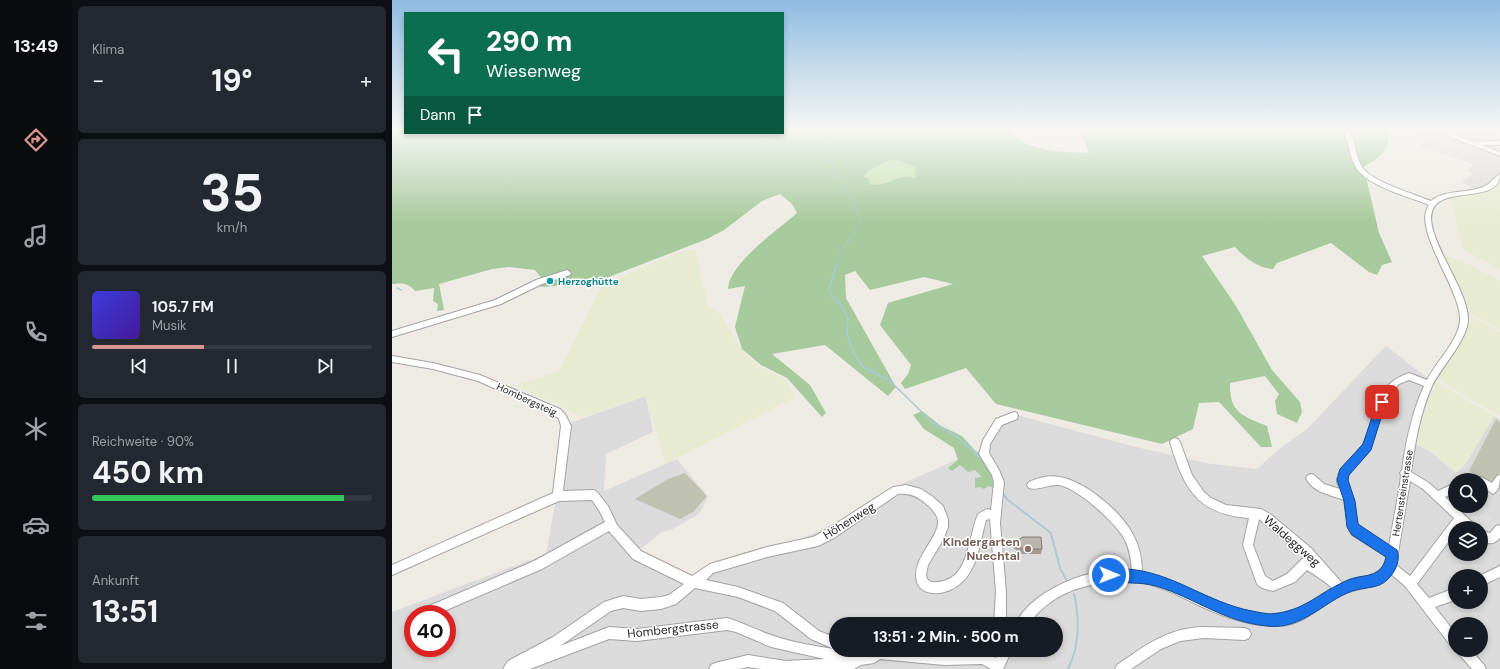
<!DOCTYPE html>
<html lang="de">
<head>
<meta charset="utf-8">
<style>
  body { margin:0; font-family:"DM Sans",sans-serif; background:#242831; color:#f1f3f6; height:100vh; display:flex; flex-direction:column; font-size:15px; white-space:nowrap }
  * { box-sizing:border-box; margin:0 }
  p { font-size:13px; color:#9ea1a6 }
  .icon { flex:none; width:22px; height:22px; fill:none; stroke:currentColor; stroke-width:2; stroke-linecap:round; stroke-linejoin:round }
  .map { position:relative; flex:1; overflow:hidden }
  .details { display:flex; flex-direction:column; gap:6px; padding:6px; background:#0d0f14; width:320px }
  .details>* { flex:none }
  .hud { position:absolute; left:12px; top:12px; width:380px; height:122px; border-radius:0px; box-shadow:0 2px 6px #0003; background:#0b6e4f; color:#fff; overflow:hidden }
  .fabs { position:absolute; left:1056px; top:473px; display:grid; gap:8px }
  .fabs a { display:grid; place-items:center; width:40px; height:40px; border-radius:50%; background:#171b24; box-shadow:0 2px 6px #0003; font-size:20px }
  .speed { position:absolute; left:12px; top:605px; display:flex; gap:8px; font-size:20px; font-weight:700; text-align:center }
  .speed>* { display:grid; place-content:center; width:52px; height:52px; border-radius:50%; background:#171b24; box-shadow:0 2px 6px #0003; line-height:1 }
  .speed .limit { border:6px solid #d22; background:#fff; color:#111 }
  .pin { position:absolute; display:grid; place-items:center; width:34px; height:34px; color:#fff; margin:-17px; border-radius:8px; box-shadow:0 2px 6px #0006 }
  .me { position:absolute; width:44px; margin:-22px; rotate:91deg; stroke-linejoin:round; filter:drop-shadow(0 0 3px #0008) }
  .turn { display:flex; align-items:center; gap:14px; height:84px; padding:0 16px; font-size:18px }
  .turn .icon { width:52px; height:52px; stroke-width:2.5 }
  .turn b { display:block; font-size:28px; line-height:34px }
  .then { display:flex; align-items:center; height:38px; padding:0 16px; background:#0003; gap:8px; font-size:15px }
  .big { font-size:30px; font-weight:700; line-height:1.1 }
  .details .card { flex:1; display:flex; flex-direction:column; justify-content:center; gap:6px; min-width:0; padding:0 14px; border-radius:6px; background:#242831 }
  .details .dial { align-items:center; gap:0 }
  .dial b { font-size:52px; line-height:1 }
  .song { display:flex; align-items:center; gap:12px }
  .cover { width:48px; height:48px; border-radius:6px; background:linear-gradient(135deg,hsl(240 70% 55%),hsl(260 70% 35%)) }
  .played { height:4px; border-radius:2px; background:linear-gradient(90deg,#d8948f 40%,#363941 40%) }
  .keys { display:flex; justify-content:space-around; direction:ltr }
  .heat { display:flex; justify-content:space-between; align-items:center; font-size:22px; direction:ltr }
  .charge { height:6px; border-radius:3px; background:linear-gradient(90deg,#34c759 90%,#363941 0) }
  .trip { position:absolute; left:437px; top:617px; width:234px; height:40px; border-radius:20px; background:#171b24; box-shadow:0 2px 6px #0003; font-weight:700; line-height:40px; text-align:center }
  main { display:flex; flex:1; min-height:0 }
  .dock { display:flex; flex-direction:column; width:72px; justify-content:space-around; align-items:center; background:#090b0e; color:#9ea1a6 }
  .dock .icon { width:28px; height:28px }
  .dock .on { color:#d8948f }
  .dock b { font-size:18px; color:#f1f3f6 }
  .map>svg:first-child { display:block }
  .residential { fill:#dcdbdb; fill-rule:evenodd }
  .construction { fill:#c0c2b1 }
  .farmland { fill:#e7ebd1 }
  .grass { fill:#c4e4ae }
  .forest { fill:#a6ca9c; fill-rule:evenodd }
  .parking { fill:#dedede }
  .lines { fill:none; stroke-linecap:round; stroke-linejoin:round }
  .stream-far2 { stroke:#a8c9d8; stroke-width:1 }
  .stream-far1 { stroke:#a8c9d8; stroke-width:1.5 }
  .stream { stroke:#a8c9d8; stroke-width:2 }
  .minor-casing { stroke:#a2a2a2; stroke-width:2 }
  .minor { fill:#fff; fill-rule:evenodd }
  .wall { fill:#a19b96 }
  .building { fill:#bbb4ae; stroke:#837e7a }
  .route { fill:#1a73e8; stroke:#114b97 }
  .culture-dot { fill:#0f9aa8; stroke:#fff; stroke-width:1.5 }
  .education-dot { fill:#8d6e63; stroke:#fff; stroke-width:1.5 }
  .labels { text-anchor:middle; stroke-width:3; stroke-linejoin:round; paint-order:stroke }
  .culture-label { font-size:10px; font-weight:bold; fill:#0d838f; stroke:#fff; text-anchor:start }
  .street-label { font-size:10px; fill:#1e1e1e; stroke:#fff }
  .near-street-label { font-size:12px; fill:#1e1e1e; stroke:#fff }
  .near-education-label { font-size:12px; font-weight:bold; fill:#785e54; stroke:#fff; text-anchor:end }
</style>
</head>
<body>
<main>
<nav class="dock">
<b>13:49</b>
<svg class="icon on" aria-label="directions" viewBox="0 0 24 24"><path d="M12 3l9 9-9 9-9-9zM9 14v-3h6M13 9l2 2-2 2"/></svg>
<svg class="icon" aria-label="music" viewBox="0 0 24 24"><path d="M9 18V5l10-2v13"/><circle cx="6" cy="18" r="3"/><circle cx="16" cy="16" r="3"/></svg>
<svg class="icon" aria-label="phone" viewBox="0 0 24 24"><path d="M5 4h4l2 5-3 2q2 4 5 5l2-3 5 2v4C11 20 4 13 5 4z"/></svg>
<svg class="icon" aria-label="climate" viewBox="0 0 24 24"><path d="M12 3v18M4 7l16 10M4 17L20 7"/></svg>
<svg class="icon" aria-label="car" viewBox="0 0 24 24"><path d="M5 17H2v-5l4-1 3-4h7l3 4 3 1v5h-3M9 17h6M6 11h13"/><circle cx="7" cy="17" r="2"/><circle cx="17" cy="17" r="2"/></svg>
<svg class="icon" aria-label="filters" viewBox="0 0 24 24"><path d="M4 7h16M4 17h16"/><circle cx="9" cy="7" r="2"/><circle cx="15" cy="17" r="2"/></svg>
</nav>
<section class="details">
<div class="card"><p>Klima</p>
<div class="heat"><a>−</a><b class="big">19°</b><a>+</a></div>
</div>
<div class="card dial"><b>35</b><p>km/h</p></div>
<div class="card">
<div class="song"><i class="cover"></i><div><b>105.7 FM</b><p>Musik</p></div></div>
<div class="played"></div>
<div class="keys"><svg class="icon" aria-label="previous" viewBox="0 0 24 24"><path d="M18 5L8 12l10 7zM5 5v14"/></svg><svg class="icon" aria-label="pause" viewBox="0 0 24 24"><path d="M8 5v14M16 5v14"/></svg><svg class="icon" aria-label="next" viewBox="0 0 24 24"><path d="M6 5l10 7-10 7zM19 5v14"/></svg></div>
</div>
<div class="card"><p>Reichweite · 90%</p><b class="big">450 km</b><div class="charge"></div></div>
<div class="card"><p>Ankunft</p><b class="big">13:51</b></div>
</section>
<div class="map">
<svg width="1108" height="669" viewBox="0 0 1108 669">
  <rect width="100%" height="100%" fill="#eeebe4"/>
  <!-- residential -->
  <path class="residential" d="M 1021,129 L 1086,129 L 1108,138 L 1108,176 L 1104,183 L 1085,191 L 1070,182 L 1081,174 L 1076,171 L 1081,164 L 1030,147 Z
    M 994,346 L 1042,383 L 1022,443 L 1039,452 L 1064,472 L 1074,463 L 1102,416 L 1108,420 L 1108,669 L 0,669 L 0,612 L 154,554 L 178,423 L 254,396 L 261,432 L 214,454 L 212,491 L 285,459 L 316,497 L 307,514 L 279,530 L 271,531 L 247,550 L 297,577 L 321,564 L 405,541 L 448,521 L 512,483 L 589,449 L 603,422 L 617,413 L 744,447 L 819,464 L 865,469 L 887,449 L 915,429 ZM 1063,480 L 1089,480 L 1089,506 L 1063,506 ZM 1063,528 L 1089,528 L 1089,554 L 1063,554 ZM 1063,576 L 1089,576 L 1089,602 L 1063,602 ZM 21,614 L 55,614 L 55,648 L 21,648 ZM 444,624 L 664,624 L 664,650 L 444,650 ZM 1063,624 L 1089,624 L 1089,650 L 1063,650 Z"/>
  <!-- construction -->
  <path class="construction" d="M 1104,419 L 1108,422 L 1108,472 L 1099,484 L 1077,471 Z
    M 293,473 L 315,496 L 301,512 L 288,519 L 243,499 L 276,479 Z"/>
  <!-- farmland -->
  <path class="farmland" d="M 1104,183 L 1108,184 L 1108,269 L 1071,250 L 1060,201 L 1057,196 L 1085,191 Z
    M 294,250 L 303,250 L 317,309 L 324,309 L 353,354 L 368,367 L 393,379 L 403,397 L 273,464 L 254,396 L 191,417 L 123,385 L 167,371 L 211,283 Z
    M 1051,255 L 1076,264 L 1108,281 L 1108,329 L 1076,312 Z
    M 1079,317 L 1108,332 L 1108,414 L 1085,404 L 1045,378 L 1072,335 Z
    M 1043,381 L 1102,416 L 1074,463 L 1064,473 L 1039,452 L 1022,443 Z"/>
  <!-- grass -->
  <path class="grass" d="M 499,160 L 508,161 L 524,168 L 523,178 C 519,177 513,176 509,177 C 499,180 489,187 477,184 L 476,177 L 472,176 L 477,170 Z"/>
  <!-- forest -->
  <path class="forest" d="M 0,129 L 13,129 L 13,133 L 391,133 L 391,129 L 613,129 C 632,151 669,152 697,153 L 687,129 L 998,129 C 996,152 989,157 970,168 L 975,181 L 987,233 L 1000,262 L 990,265 L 985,275 L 977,272 L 939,243 L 885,263 L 881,269 C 866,268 853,258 843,247 L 810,256 L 844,306 L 880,370 L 908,402 L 910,412 L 905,423 L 885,414 L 883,401 L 887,394 L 873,376 L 838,383 C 837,413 851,416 875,426 L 880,447 L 869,447 L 827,402 L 807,403 L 801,429 L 770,444 L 604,404 L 574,368 L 513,389 L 509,383 L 516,374 L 519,365 L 488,325 L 496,303 L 561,284 L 532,277 L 478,290 L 463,271 L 453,275 L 454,298 L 504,387 L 496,396 L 433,345 L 380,354 L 418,385 L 434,413 L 430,417 L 395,378 L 369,365 L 350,349 L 343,327 L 353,286 L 336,289 C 337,263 386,230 405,213 L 400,204 L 388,194 L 370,201 L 332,230 L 315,239 L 204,282 L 151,287 L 147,286 L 150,279 L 143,270 L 117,267 L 100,269 L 47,284 L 52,310 L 45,311 L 46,304 L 41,301 L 42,288 L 23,291 C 16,283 10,283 0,284 ZM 499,160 L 508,161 L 524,168 L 523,178 C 519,177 513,176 509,177 C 499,180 489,187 477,184 L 478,179 L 472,176 L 477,170 Z
    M 530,411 L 549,426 L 570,436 L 590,458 L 603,478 L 602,488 L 596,486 L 592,489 L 588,487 L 583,488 L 583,478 L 590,477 L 583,470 L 576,472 L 568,465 L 560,471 L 556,468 L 566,460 L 562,448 L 532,429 L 521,415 Z"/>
  <!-- parking -->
  <path class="parking" d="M 1096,516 L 1108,524 L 1108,528 L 1101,535 L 1089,527 Z"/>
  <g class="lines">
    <!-- stream-far2 -->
    <path class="stream-far2" d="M 429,129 C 435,163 456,191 470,222 L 449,251 L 444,267"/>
    <!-- stream-far1 -->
    <path class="stream-far1" d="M 444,266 L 437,289 L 439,296 L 449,305 L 456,318 L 455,334 L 461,352 L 471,367 L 498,381 L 540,422 L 566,437 L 573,443
      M 5,288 L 9,290"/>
    <!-- stream -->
    <path class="stream" d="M 572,442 L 593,463
      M 610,493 L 616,500 L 659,533 L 668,568 L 674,579
      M 676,669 C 688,645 688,620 682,594"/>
    <!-- minor casing -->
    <g class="minor-casing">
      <path id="minor" d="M 951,129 L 957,129 L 959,134 C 963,144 964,157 970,167 C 980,182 1022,194 1039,201 C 1054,189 1074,194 1091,187 C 1099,184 1102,177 1108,174 C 1108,204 1051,186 1041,209 C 1029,233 1077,289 1076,320 C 1075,341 1049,367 1040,386 C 1028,413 1023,443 1019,472 L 1037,483 L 1046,491 L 1063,483 L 1063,492 L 1053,497 L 1083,525 L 1084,528 L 1072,528 L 1069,525 L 1067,528 L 1063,528 L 1063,533 L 1025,584 L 1037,598 L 1063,588 L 1063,600 L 1043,607 L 1063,633 L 1063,648 L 1059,646 L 1013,586 L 999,574 C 986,588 965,588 949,595 C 929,605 912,625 888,626 C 859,627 832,617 806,605 C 786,595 764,584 741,581 C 724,580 707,583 691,587 C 669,593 649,606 637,624 L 624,624 C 636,595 685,573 715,571 C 723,570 731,571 740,571 C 739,560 738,550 733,540 C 724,523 687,489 667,485 C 657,484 644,491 637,488 L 635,485 L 637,482 C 646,478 657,475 667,477 C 691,480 727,510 739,531 C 747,544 750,558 750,573 C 794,583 831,611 877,614 C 884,614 891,614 898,612 C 914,608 926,596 940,588 C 933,581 924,576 915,570 L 903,582 L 881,591 L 870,588 L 865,584 L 851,545 L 857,518 C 805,514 792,489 778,442 L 780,439 L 783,438 L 786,439 L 788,442 L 800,475 L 812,492 L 819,498 L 834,505 L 869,509 L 878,514 L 919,548 L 950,583 C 967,577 991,578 995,557 L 960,535 L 957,530 L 952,500 C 939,495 920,492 914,478 L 916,475 L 919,474 L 922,475 L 932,484 L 948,489 C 947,487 945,483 945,481 C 945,465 965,457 971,444 C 985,415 981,385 1017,373 L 1035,380 C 1044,362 1066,341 1068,321 C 1070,290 1019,229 1037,205 C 1016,196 972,186 962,164 C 957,153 957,140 951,129 ZM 1017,380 L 1032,386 C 1020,412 1014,441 1010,470 L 1008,473 L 1009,475 L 1008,484 L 997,546 L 966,525 L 962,501 L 955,481 L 956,475 L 978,450 L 993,403 L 999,393 L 1007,384 ZM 1018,481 L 1031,489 L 1062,518 L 1018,576 L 1004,565 ZM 867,519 L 913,558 L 910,559 L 895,574 L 881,581 L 873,576 L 861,545 Z
        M 1038,129 L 1047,129 L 1082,142 L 1108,141 L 1108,145 L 1090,145 L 1108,152 L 1108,156 Z
        M 1102,129 L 1108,129 L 1108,139 L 1105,137 Z
        M 175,270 L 179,273 L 178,275 L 150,284 L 109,304 L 0,337 L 0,331 L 103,300 L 144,280 Z
        M 0,356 L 41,363 L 88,375 L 168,409 L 173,414 L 179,426 L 171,491 L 202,490 L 205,492 L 216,506 L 225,525 L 249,551 L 300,576 L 318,564 L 375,547 L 421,537 L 434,530 L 501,487 L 514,485 L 529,489 L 541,497 L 551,506 L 556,519 L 556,527 L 551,540 L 536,565 L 534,575 L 535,579 L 539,582 C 578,585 575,540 586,514 L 595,509 L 599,510 L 602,482 L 600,475 L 587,454 L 591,440 L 604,419 L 622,412 L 625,413 L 626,416 L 625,419 L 610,425 L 598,444 L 597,453 L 607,470 L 612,482 L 608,523 L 614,592 L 614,624 L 602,624 L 604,592 L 598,519 L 594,520 C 587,545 585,579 558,590 C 553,592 547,594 541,593 C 534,593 527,589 525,582 C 518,557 552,535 545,517 C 543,512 538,507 533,503 C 525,496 517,493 506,494 L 442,538 L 426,546 L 375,557 L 321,573 L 314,580 L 346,587 L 391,603 L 427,631 L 444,638 L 444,650 L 467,653 L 466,650 L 517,650 L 552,653 L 590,652 L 604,658 L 608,650 L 620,650 L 611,669 L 599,669 L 590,664 L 552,665 L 488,659 L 482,663 L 469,665 L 462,669 L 369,669 L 356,667 L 347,669 L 317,669 L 319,665 L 323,663 L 356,655 L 394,661 L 433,659 L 379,647 L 344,632 L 335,630 L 245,641 L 217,639 L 138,669 L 111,669 L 116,661 L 161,637 L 212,602 L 231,596 L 249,599 L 269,597 L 277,595 L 292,584 L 241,559 L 217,531 L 150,569 L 45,614 L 37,614 L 35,610 L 37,606 L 142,561 L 213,522 L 208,512 L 200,500 L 167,501 L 0,575 L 0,565 L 161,493 L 169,426 L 167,419 L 162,415 L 86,381 L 41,369 L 0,362 ZM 303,588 L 346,597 L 383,611 L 419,639 L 442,649 C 421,646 399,642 379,635 C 364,630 350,622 335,618 L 245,629 L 217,627 L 168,646 L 219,611 L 231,608 L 249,611 L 269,609 L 284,604 Z
        M 1108,475 C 1108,482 1108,490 1101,494 L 1089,486 L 1089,480 L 1085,480 L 1086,478 L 1089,477 L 1100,483 L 1105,476 Z
        M 1108,525 L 1108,538 C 1101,545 1098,544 1089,541 L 1089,531 L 1098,533 L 1104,526 Z
        M 1108,566 L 1108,577 L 1089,586 L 1089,576 L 1087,576 Z
        M 812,627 L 853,628 L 857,630 L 859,634 L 857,638 L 853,640 L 812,638 L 788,641 L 769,649 L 739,669 L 723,669 L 725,665 C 754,645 775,628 812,627 Z
        M 1065,650 L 1079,650 L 1092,665 L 1094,669 L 1080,669 L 1067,654 Z"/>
    </g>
    <!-- minor -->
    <use href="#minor" class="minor"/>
  </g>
  <!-- wall -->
  <path class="wall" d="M 623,542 L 650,549 L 649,554 L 630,554 L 621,548 Z"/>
  <!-- building -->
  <path class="building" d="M 631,537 L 649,537 L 650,549 L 631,549 L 623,542 Z"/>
  <!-- sky -->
  <linearGradient id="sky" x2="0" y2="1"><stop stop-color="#8ebce2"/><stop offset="0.58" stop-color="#f7f6f3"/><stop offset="1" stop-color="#f7f6f3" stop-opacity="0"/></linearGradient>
  <rect width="1108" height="223" fill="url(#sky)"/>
  <!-- route -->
  <path class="route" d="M 990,398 L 994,402 L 979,450 L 957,475 L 956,480 L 963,501 L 966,524 L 1005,550 C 1009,560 1003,573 995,580 C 986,589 972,587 960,591 C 931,602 910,630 875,626 C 832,622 803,598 764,586 C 747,581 727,585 713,579 L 711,575 L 713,571 C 719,568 727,569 734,569 C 779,571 816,603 860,611 C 866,612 873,614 879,614 C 913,611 926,593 956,580 C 972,573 989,580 994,557 L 960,535 L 955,527 L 952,501 L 945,480 L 948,469 L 971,444 L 985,402 Z"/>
  <!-- markers -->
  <circle class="culture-dot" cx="158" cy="281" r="4"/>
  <circle class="education-dot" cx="636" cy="549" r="4"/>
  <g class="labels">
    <!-- culture labels -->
    <g class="culture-label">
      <text x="166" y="285">Herzoghütte</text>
    </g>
    <!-- street labels -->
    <g class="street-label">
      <text transform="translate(135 399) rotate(25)" y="4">Hombergsteig</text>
      <text transform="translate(1010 493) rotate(-81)" y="4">Hertensteinstrasse</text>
    </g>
    <!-- near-street labels -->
    <g class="near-street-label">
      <text transform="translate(457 521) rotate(-32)" y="4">Höhenweg</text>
      <text transform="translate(900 541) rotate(41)" y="4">Waldeggweg</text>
      <text transform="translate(281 629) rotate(-6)" y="4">Hombergstrasse</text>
    </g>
    <!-- near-education labels -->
    <g class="near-education-label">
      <text x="628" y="546">Kindergarten<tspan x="628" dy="14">Nuechtal</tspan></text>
    </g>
  </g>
</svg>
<div class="fabs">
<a><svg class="icon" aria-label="search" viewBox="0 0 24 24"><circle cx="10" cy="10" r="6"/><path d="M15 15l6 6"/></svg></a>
<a><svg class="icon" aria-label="layers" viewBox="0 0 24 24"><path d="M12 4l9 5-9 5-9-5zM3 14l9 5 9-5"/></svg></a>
<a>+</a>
<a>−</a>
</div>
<div class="speed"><div class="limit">40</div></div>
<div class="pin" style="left:990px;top:402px;background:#d93025"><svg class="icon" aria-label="arrive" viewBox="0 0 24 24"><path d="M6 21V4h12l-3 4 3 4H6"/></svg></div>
<svg class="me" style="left:717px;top:575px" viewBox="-20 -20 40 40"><circle r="17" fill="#1a73e8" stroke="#fff" stroke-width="3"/><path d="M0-11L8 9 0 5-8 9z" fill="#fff"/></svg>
<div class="trip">13:51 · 2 Min. · 500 m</div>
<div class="hud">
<div class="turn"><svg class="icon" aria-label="left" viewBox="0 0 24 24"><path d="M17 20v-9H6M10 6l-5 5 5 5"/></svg><div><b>290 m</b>Wiesenweg</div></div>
<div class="then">Dann<svg class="icon" aria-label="arrive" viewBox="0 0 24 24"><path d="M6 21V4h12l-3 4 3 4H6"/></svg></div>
</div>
</div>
</main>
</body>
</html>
